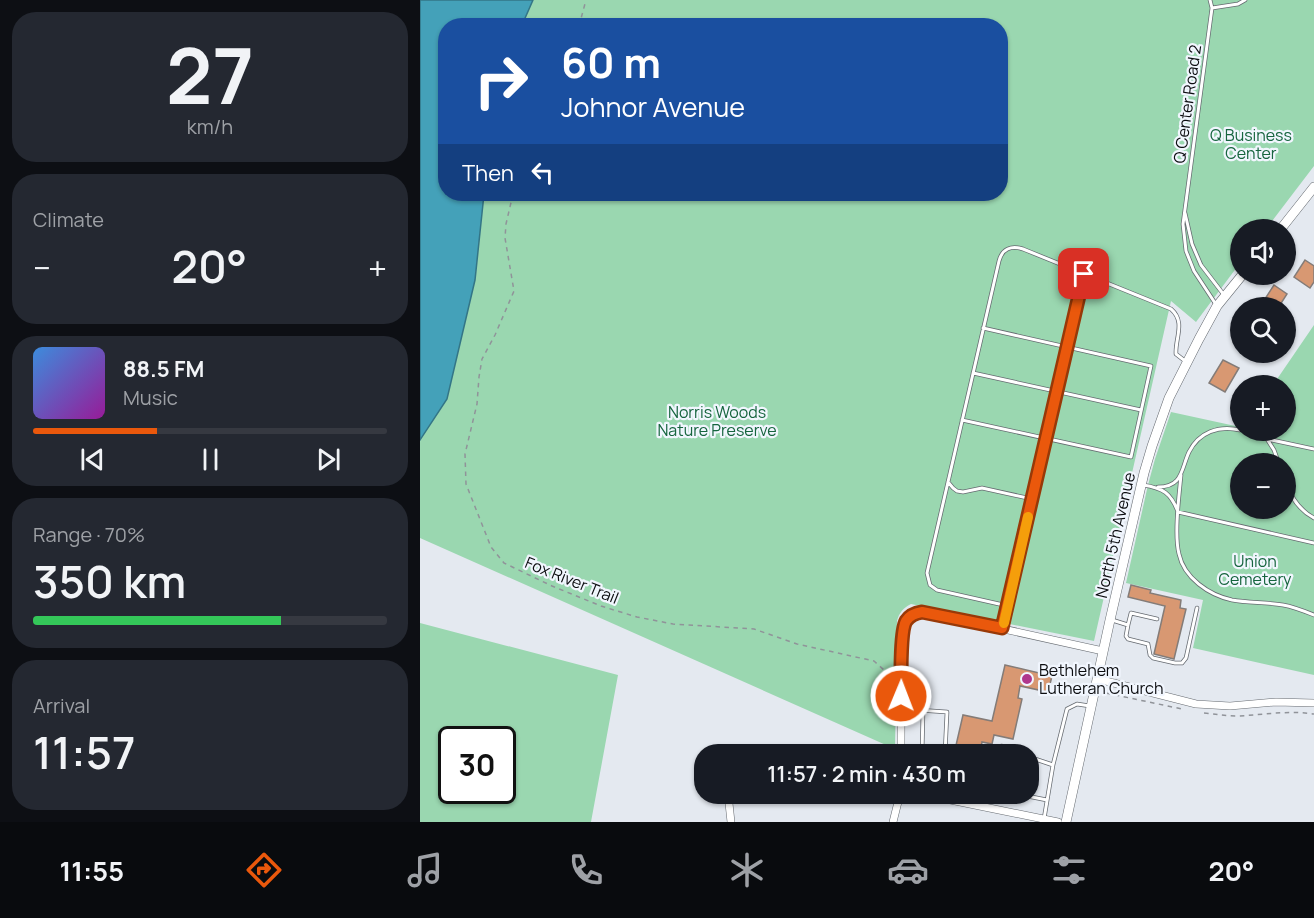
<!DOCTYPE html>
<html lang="en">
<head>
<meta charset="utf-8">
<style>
  body { margin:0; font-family:Manrope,sans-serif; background:#242831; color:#f1f3f6; height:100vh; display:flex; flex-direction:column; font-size:22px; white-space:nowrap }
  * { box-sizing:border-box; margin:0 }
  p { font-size:20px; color:#9ea1a6 }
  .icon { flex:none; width:33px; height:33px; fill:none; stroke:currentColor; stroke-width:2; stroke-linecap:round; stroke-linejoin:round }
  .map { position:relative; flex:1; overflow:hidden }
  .drawer { display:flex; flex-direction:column; gap:12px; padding:12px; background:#0d0f14; width:420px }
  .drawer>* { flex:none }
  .banner { position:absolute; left:18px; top:18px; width:570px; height:183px; border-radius:24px; box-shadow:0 2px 4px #0004; background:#1a4fa0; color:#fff; overflow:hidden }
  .fabs { position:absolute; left:810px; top:219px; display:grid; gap:12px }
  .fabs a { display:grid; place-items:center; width:66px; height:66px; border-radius:50%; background:#171b24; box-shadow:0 2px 4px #0004; font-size:30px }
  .speed { position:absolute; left:18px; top:726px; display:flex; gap:12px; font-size:30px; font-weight:700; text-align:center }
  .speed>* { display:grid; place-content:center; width:78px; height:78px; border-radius:50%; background:#171b24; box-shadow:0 2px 4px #0004; line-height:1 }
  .speed .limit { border:3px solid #111; border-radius:9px; background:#fff; color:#111 }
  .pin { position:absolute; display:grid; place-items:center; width:51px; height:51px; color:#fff; margin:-26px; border-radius:12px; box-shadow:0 3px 9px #0006 }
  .me { position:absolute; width:66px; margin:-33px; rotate:1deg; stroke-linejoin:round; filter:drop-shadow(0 0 4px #0008) }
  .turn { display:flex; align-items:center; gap:21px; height:126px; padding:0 24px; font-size:27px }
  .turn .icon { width:78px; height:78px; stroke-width:2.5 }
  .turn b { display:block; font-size:42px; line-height:51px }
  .then { display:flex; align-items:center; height:57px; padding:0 24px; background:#0003; gap:12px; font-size:22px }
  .big { font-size:45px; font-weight:600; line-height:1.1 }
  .drawer .card { flex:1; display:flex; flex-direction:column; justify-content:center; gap:9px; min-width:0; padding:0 21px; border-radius:24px; background:#242831 }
  .drawer .dial { align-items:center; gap:0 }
  .dial b { font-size:78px; line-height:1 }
  .song { display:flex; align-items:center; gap:18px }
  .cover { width:72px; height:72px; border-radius:9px; background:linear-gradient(135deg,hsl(210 70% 55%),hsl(300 70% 35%)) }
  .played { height:6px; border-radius:3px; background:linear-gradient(90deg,#ea580c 35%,#363941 35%) }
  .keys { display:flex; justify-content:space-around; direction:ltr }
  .heat { display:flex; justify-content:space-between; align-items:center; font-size:33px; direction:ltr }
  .charge { height:9px; border-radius:4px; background:linear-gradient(90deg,#34c759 70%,#363941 0) }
  .trip { position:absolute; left:274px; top:744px; width:345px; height:60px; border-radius:24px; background:#171b24; box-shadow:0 2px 4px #0004; font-weight:600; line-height:60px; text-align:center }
  .tabs { display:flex; height:96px; justify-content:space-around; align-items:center; background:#090b0e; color:#9ea1a6 }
  .tabs .icon { width:42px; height:42px }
  .tabs .active { color:#ea580c }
  .tabs b { font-size:27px; color:#f1f3f6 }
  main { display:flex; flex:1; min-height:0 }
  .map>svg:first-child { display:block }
  .green { fill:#9ad7b0; fill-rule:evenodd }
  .water { fill:#44a1b9; stroke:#337586; stroke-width:1.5 }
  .building { fill:#d89872; stroke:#847c78; stroke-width:1.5 }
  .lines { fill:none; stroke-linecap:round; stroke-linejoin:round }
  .lane-casing { stroke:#656a70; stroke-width:4.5 }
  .street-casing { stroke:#656a70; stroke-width:8 }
  .secondary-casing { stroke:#656a70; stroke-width:10 }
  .path { stroke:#909399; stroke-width:1.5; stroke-dasharray:4.5 4.5; stroke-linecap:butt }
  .lane { stroke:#fff; stroke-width:3 }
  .street { stroke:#fff; stroke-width:7 }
  .secondary { stroke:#fff; stroke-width:9 }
  .route-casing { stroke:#983908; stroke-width:15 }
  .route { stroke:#ea580c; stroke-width:10 }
  .slow { stroke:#f59e0b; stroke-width:10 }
  .poi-dot { fill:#b0378c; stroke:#f1f6fe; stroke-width:2 }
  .labels { text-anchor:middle; stroke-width:4.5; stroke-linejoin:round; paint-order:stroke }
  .street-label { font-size:16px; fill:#0c0d10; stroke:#f1f6fe }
  .park-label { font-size:16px; fill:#16653e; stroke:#f1f6fe }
  .poi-label { font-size:16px; fill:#0c0d10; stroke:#f1f6fe; text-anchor:start }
</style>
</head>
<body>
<main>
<section class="drawer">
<div class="card dial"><b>27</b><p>km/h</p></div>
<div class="card"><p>Climate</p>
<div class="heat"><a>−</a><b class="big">20°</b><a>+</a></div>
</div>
<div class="card">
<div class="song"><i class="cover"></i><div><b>88.5 FM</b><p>Music</p></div></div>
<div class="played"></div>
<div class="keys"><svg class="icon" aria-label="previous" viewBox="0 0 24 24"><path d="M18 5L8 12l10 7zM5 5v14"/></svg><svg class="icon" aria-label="pause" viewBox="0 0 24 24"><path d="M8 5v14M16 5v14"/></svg><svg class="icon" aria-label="next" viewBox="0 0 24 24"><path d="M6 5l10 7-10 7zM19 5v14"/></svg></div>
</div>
<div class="card"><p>Range · 70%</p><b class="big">350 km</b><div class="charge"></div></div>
<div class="card"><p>Arrival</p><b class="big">11:57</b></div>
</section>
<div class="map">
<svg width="894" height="822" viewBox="0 0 894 822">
  <rect width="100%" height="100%" fill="#e4e9f0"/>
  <!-- green -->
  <path class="green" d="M 113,0 L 894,0 L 894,166 L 846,229 L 820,230 L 820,263 L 776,322 L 751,301 L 674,641 L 491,604 C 483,608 479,613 477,621 L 475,749 L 0,538 L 0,440 L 27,399 L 55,280 L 64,194 L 580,194 L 580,26 L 102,25 Z
    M 894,325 L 894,675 L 773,648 L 783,600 L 706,583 L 728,485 L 735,459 L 751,412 L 820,427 L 820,430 L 866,430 L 866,386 L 853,385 ZM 820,464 L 866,464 L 866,508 L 820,508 Z
    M 0,623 L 198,675 L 171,822 L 0,822 ZM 32,740 L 82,740 L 82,790 L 32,790 Z"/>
  <!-- water -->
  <path class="water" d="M 0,0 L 113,0 L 102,25 L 26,26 L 26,194 L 64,194 L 55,280 L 27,399 L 0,440 Z"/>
  <!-- building -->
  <path class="building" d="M 885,260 L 894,266 L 894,282 L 890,288 L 874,277 Z
    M 854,285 L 867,294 L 858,308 L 845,308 L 841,305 Z
    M 803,360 L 819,368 L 805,392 L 789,383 Z
    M 711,585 L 731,590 L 730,593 L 761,600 L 760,608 L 766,609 L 754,659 L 734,654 L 745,606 L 708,597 Z
    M 585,665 L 632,676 L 628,692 L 600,686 L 598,698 L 602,699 L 593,739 L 574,735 L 572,744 L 562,742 L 560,754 L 534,754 L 543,715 L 572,721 Z"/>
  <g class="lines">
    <!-- lane casing -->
    <g class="lane-casing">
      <path id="lane" d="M 790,0 L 792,8 L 763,224 L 766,251 L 774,271 L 797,306
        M 792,8 L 818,4 L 825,0
        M 765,213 L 772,244 L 781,265 L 804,295
        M 553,373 L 721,410
        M 542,420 L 711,457 L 731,366 L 563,328
        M 823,430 L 835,433 L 847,439 L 894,449
        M 847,439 L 854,450 L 859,464
        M 761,475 C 759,496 754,535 759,554 C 764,578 789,595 812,600 C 829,603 846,602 863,605 C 874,607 884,611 894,615
        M 528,482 L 533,488 L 537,491 L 543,492 L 562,488 L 612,499
        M 866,482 C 871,498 879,510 894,518
        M 723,485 C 743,488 751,493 758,512 L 894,543
        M 738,487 C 763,487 761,469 769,452 C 779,432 799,425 820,430
        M 588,606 L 517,590 L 510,585 L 507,573 L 579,261 C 582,249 591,245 603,249 L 751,309 C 766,322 755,338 756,354 L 765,361
        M 692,620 L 708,625 L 706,636 L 708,639 L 728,644 L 730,655 L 733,658 L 755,663 L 762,663 L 766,658 L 777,608
        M 708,625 L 711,613 L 737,619
        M 583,627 L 664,274
        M 483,709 L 527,712 L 525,754
        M 502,754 L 503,711
        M 565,754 L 569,748 L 582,746 L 601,754
        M 609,757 L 633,765
        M 597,794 L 627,800
        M 551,802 L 553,794
        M 624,819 L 633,765 L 647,709 L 657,704 L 670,706"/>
    </g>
    <!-- street casing -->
    <g class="street-casing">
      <path id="street" d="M 678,679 L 776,704 L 810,706 L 856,702 L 894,703
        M 481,754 C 481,723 481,692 482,661 C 482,649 479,631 486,620 C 492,611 502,612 511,613 L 683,651
        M 308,794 L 311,822
        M 501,794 L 638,822
        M 473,822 L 480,794"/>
    </g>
    <!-- secondary casing -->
    <g class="secondary-casing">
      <path id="secondary" d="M 860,230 L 894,187
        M 646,822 L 690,620 L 724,473 L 732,446 L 749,398 L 779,339 L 797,306 L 823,274"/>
    </g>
    <!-- path -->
    <path class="path" d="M 159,26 L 166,0
      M 93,194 L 86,224 L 85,238 L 94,291 L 75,335 L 62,359 L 59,377 L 57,404 L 45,454 L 46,484 L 71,547 L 84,563 L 132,586 L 181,606 L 217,617 L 253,624 L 334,629 L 377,644 L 454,661 L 474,679
      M 686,693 L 762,709
      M 784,713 C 796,714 806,716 818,716 C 843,715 868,710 894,714"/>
    <!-- lane -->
    <use href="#lane" class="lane"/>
    <!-- street -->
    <use href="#street" class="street"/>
    <!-- secondary -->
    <use href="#secondary" class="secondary"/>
  </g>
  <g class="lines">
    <!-- route casing -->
    <g class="route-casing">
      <path id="route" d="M 481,696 C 481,681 480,631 486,621 C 490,615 495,613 502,612 L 582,628 L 664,274"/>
    </g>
    <!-- route -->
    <use href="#route" class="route"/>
    <!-- slow -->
    <path class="slow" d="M 584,623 L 608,517"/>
  </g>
  <!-- markers -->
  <circle class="poi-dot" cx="607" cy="679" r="6"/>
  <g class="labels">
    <!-- street labels -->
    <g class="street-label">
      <text transform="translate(767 104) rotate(-82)" y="6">Q Center Road 2</text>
      <text transform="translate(695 535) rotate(-77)" y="6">North 5th Avenue</text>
      <text transform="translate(152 580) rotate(22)" y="6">Fox River Trail</text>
    </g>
    <!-- park labels -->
    <g class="park-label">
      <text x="831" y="141">Q Business<tspan x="831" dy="18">Center</tspan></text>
      <text x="297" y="418">Norris Woods<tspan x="297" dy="18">Nature Preserve</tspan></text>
      <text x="835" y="567">Union<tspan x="835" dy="18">Cemetery</tspan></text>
    </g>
    <!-- poi labels -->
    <g class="poi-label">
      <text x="619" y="676">Bethlehem<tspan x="619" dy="18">Lutheran Church</tspan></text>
    </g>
  </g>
</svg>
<div class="fabs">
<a><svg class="icon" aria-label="sound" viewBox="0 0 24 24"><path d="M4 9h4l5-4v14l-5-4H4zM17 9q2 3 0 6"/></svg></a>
<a><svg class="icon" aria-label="search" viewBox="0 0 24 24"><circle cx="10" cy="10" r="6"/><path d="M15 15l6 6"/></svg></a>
<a>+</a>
<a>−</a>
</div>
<div class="speed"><div class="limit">30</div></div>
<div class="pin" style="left:664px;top:274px;background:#d93025"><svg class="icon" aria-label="arrive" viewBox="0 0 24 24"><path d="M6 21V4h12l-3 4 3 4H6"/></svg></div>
<svg class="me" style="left:481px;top:696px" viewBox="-20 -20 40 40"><circle r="17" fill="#ea580c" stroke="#fff" stroke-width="3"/><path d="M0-11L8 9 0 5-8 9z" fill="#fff"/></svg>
<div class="trip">11:57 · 2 min · 430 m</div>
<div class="banner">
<div class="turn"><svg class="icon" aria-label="right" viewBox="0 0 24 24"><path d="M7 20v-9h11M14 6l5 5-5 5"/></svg><div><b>60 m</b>Johnor Avenue</div></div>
<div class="then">Then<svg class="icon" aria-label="left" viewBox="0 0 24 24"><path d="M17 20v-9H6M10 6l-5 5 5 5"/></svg></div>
</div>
</div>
</main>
<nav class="tabs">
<b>11:55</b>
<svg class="icon active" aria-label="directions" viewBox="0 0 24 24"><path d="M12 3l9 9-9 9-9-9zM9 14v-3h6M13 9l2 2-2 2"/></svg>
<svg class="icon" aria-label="music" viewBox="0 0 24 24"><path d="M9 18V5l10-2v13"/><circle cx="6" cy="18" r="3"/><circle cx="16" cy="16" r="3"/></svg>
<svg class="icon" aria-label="phone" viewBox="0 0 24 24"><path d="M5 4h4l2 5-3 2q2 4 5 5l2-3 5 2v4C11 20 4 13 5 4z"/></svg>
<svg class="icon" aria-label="climate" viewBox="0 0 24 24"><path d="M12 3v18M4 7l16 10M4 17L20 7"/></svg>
<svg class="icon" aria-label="car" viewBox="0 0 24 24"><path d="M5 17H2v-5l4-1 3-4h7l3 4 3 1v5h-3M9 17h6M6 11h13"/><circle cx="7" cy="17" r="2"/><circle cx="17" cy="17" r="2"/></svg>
<svg class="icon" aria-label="filters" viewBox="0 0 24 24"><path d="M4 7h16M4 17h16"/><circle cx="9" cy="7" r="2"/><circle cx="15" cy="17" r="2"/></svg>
<b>20°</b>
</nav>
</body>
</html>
